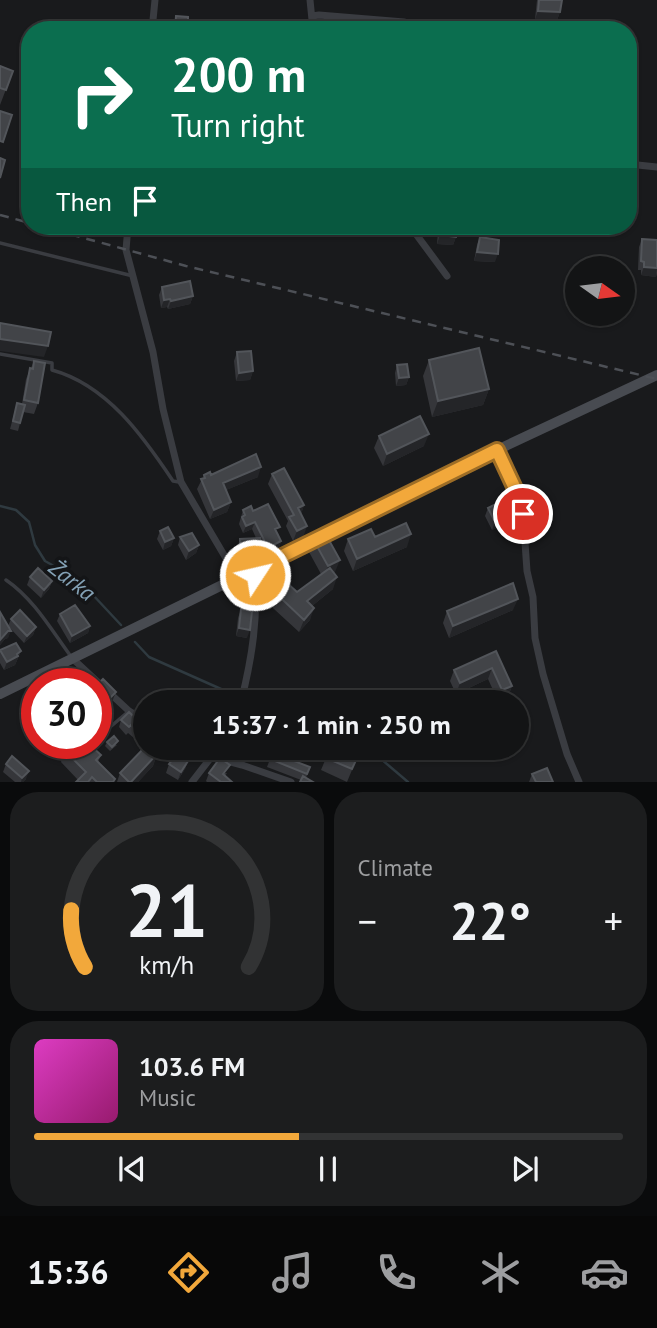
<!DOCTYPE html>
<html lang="en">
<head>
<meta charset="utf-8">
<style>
  body { margin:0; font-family:"PT Sans",sans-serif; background:#1c1d1e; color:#f1f3f6; height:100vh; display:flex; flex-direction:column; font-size:26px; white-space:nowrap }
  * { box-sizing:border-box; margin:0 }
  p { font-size:23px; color:#9d9ea0 }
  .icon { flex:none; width:38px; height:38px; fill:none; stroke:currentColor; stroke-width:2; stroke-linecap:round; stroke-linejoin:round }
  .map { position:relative; height:782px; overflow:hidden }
  .panel { display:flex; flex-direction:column; gap:10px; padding:10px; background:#0a0b0c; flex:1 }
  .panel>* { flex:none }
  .banner { position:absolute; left:21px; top:21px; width:616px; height:214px; border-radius:28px; box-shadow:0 2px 5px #0004,0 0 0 2px #323334; background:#0b6e4f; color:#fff; overflow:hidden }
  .needle { width:46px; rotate:104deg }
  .fabs { position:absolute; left:565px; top:256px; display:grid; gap:14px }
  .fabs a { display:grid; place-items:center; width:70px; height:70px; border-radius:50%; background:#131415; box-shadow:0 2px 5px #0004,0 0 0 2px #323334; font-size:35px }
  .speed { position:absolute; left:21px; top:668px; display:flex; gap:14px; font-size:35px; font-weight:700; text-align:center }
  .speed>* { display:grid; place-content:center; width:91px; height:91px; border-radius:50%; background:#131415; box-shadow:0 2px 5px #0004,0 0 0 2px #323334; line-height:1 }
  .speed .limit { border:10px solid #d22; background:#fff; color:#111 }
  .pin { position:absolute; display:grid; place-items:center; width:60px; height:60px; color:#fff; margin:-30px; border:4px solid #fff; border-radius:50%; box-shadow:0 2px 7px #0007 }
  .me { position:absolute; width:77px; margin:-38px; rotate:55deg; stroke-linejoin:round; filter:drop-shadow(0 0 5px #0008) }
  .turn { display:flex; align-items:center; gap:24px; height:147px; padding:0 35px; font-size:32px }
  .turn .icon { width:91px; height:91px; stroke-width:2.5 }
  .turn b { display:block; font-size:49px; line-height:60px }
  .then { display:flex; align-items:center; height:66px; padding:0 35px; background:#0003; gap:14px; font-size:26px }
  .big { font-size:52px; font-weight:800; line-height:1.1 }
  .panel .card { flex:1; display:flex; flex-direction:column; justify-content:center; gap:10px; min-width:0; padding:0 24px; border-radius:28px; background:#1c1d1e }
  .panel .dial { align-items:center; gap:0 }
  .dial svg { height:182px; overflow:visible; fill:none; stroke:#323334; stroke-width:7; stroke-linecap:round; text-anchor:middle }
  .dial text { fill:#f1f3f6; stroke:none }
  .song { display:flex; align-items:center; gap:21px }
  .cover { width:84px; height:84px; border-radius:10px; background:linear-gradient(135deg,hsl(310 70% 55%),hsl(320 70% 35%)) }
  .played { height:7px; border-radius:4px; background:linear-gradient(90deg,#f2a83b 45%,#323334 45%) }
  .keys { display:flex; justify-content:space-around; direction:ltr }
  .heat { display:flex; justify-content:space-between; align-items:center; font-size:38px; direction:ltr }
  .panel .tiles { flex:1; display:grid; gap:10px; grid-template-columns:1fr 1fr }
  .card:last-child { grid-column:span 2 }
  .trip { position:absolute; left:133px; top:690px; width:396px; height:70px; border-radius:35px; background:#131415; box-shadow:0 2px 5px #0004,0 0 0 2px #323334; font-weight:800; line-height:70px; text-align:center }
  .dock { display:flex; height:112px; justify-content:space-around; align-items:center; background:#080808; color:#9d9ea0 }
  .dock .icon { width:49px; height:49px }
  .dock .on { color:#f2a83b }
  .dock b { font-size:32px; color:#f1f3f6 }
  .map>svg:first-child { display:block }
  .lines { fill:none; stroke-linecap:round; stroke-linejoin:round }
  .stream { stroke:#2f3a40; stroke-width:2.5 }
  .service { stroke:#3a3c41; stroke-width:3.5 }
  .minor { stroke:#3a3c41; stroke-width:7 }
  .secondary { stroke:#484b51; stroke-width:10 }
  .rail { stroke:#4d5056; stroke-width:2.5; stroke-dasharray:9 7; stroke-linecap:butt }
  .wall { fill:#35363a }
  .shaded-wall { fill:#242528 }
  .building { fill:#424448; stroke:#52555a; stroke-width:2 }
  .route-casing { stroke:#9d6d26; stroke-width:18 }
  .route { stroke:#f2a83b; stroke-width:12 }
  .labels { text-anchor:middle; stroke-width:7; stroke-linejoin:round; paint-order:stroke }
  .water-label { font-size:23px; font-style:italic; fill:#84a2b6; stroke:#141517 }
</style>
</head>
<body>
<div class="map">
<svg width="657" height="782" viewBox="0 0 657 782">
  <rect width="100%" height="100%" fill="#191a1c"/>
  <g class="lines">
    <!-- stream -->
    <path class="stream" d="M 0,506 L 16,510 L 29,522 L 35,545 L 45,561 L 79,580 L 121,625
      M 135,642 L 149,657 L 230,693
      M 367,747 L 408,782"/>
    <!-- service -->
    <path class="service" d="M 0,243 L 133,276
      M 0,354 L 52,363 L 52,370 C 107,385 143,436 173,481 L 179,482
      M 6,580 C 34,599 52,631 72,658
      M 96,739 L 129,711"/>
    <!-- minor -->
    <path class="minor" d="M 310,0 L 313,30
      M 312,16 L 319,15 L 404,22
      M 152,30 L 155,0
      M 628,164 L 657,167
      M 128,226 L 126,250 L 153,352 L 163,409 L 181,482 L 237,577
      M 410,226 L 447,276
      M 497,450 L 518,495 L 523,514 L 527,571 L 533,597 L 535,638 L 543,674 L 567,754 L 579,782
      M 73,659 L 129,711 L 145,721
      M 241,702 C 252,658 259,615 254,570
      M 187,747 L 212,757 L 242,765 L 291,782
      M 236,747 L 242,765
      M 192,782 L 219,747"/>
    <!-- secondary -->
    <path class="secondary" d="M 0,694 L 497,450 L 657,375"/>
    <!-- rail -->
    <path class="rail" d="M 0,215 L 30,223
      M 40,226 L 186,266 L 657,379"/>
  </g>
  <!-- wall -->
  <path class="wall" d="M 537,0 L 562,0 L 560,12 L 557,20 L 535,19 Z
    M 176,16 L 188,30 L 172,30 L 173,24 Z
    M 0,66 L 13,71 L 0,105 Z
    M 440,226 L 457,226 L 456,237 L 453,245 L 437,244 L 438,231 Z
    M 480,237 L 495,262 L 474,261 L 477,245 Z
    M 642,239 L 657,240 L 657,273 L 656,277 L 641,275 L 641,270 L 638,270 L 639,247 Z
    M 162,287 L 193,296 L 190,304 L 168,309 L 167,307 L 161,308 L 159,295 Z
    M 237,352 L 253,371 L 250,380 L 236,381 L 234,361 Z
    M 429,360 L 489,389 L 483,405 L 432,417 L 423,376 Z
    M 34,361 L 38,403 L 34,414 L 23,412 L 18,431 L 10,429 L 17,403 L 22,404 L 26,379 Z
    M 397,365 L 409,377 L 406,385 L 396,386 L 395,373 Z
    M 379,436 L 424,446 L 383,466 L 374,448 Z
    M 272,474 L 304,505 L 301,514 L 304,535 L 293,541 L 286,526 L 288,521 L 268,484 Z
    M 204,475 L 211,475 L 258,477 L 226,490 L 231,502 L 227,512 L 210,519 L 197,489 Z
    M 488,508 L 508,522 L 492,530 L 485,516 Z
    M 243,510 L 253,511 L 278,533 L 281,541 L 279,548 L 265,555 L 259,544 L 256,559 L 237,559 L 237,547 L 240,539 L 256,538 L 252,529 L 243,533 L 239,524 Z
    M 160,531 L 174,538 L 171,546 L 163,550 L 157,539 Z
    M 180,537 L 199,545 L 196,553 L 186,560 L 178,545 Z
    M 375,537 L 407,547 L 353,571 L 344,551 L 348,539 Z
    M 313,539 L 335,572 L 334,573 L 333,589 L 312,606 L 310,620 L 299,632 L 262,598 L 267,585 L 297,592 L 321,574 L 309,552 Z
    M 30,577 L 52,581 L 49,589 L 41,598 L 27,585 Z
    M 239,579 L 249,598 L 243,602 L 236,587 Z
    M 241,609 L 247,638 L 236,636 L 238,618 Z
    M 513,610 L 449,638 L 443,623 L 447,611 Z
    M 0,612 L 8,626 L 11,619 L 36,627 L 33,635 L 24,643 L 10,628 L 8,638 L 5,639 L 0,645 Z
    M 60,614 L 90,626 L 88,633 L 70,643 L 57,621 Z
    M 0,650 L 21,651 L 15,665 L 4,670 L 0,663 Z
    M 496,651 L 512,686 L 508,697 L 498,701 L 488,679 L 456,694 L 450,681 L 454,670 Z
    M 96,686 L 116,692 L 111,704 L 103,712 L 99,708 L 96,716 Z
    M 446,694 L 460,702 L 443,702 Z
    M 129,712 L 140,732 L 134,738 L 128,733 L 126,735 L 119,727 L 121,720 Z
    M 107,742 L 117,745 L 110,751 L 105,746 Z
    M 140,744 L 157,754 L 153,766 L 138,782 L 117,782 L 120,773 L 142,751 L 139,748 Z
    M 65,751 L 101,755 L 98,762 L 114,782 L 76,782 L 78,780 L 61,762 Z
    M 353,752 L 352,756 L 357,758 L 347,782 L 321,770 L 326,758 Z
    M 270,759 L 310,767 L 306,778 L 301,780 L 267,767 Z
    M 188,761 L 185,769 L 178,780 L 166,773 L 169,764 Z
    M 6,764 L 26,779 L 23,782 L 15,782 L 3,772 Z
    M 209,773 L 227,773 L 225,776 L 232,782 L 207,782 L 206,781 Z
    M 532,774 L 553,782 L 529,782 Z"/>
  <!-- shaded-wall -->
  <path class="shaded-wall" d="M 538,11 L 560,12 L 557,20 L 535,19 Z
    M 440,235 L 456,237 L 453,245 L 437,244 Z
    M 477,252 L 498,254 L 495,262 L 474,261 Z
    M 644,267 L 657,268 L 656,277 L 641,275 Z
    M 193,296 L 190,304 L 168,309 L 171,301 Z
    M 170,299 L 167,307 L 161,308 L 164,300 Z
    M 0,339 L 48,346 L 44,357 L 0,351 Z
    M 253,371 L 250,380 L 236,381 L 239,373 Z
    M 409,377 L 406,385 L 396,386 L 399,378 Z
    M 489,389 L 483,405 L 432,417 L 438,401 Z
    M 429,434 L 424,446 L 383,466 L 387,454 Z
    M 261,467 L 258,477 L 219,493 L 223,483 Z
    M 231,502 L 227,512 L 210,519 L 214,510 Z
    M 304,505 L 301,515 L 298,508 Z
    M 511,514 L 508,522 L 492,530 L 495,522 Z
    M 255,522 L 252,529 L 243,533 L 246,526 Z
    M 307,526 L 304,535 L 293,541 L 297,531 Z
    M 411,534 L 407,547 L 353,571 L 357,559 Z
    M 174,538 L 171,546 L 163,550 L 165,542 Z
    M 281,541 L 279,548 L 265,555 L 268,548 Z
    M 199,545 L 196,553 L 186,560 L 189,551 Z
    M 240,551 L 259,551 L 256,559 L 237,559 Z
    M 340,560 L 335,572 L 323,579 L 328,566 Z
    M 337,577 L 333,589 L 302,614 L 307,601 Z
    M 52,581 L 49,589 L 41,598 L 44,590 Z
    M 252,590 L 249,598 L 243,602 L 246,593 Z
    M 518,599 L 513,610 L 449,638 L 453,626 Z
    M 314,608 L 310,620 L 299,632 L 304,620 Z
    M 90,626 L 88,633 L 70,643 L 72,636 Z
    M 36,627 L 33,635 L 24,643 L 27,636 Z
    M 239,628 L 250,630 L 247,638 L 236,636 Z
    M 8,631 L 11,631 L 8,638 L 5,639 L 0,645 L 0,640 Z
    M 21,651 L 15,665 L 4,670 L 7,662 Z
    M 492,668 L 488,679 L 456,694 L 460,683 Z
    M 512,686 L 508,697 L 498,701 L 502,690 Z
    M 116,692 L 111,704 L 103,712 L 108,700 Z
    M 142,725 L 140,732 L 134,738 L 136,731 Z
    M 250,747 L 300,747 L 307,748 L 304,756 L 250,748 Z
    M 157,754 L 153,766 L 138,782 L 131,782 Z
    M 188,761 L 185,769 L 178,780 L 181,772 Z
    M 29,771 L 26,779 L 23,782 L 21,782 L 22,778 Z"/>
  <!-- building -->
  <path class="building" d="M 539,0 L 562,0 L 560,12 L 538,11 Z
    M 176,16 L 188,17 L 188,30 L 175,30 Z
    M 377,25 L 397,27 L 397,30 L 376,30 Z
    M 0,66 L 13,71 L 6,90 L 0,88 Z
    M 0,111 L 12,115 L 3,142 L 0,141 Z
    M 0,158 L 5,160 L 0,178 Z
    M 441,226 L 457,226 L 456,237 L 440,235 Z
    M 480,237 L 499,240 L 498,254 L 477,252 Z
    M 642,239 L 657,240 L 657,268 L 644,267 L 644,262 L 641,261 Z
    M 190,281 L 193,296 L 171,301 L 170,299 L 164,300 L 162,287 Z
    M 0,323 L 51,332 L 48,346 L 0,339 Z
    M 479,348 L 489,389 L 438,401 L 429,360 Z
    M 251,351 L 253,371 L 239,373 L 237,352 Z
    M 34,361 L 45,363 L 38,403 L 24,400 L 30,368 L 33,369 Z
    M 407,364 L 409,377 L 399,378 L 397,365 Z
    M 17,403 L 25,405 L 20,423 L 13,421 Z
    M 420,416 L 429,434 L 387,454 L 379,436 Z
    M 256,454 L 261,467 L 223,483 L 231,502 L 214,510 L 201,479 L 205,478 L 204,475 L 210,472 L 211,475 Z
    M 284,468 L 304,505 L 298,508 L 307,526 L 297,531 L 289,517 L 294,515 L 272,474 Z
    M 504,500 L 511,514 L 495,522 L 488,508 Z
    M 268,504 L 280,527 L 275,529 L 281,541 L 268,548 L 255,522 L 246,526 L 242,517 L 245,515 L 243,510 L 251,506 L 253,511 Z
    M 406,523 L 411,534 L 357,559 L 348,539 L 371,529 L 375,537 Z
    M 168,527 L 174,538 L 165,542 L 160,531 Z
    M 192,533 L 199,545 L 189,551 L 180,537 Z
    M 325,533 L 340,560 L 328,566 L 313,539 Z
    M 260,538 L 259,551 L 240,551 L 240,539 Z
    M 38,568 L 52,581 L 44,590 L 30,577 Z
    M 330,568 L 337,577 L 307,601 L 314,608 L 304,620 L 267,585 L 277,574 L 297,592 Z
    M 248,574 L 252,590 L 246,593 L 239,579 Z
    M 513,583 L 518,599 L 453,626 L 447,611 Z
    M 75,605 L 90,626 L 72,636 L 60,614 Z
    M 241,609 L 252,611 L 250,630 L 239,628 Z
    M 20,610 L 36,627 L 27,636 L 11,619 Z
    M 0,612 L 11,631 L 8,631 L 0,640 Z
    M 16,643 L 21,651 L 17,654 L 18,656 L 7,662 L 0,650 Z
    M 496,651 L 512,686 L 502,690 L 492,668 L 460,683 L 454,670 Z
    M 103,679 L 116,692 L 108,700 L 96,688 L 96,686 Z
    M 454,690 L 460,702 L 450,702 L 446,694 Z
    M 514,697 L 519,707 L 516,709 L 516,702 L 504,702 Z
    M 129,712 L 142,725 L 136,731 L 131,725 L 129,727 L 121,720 Z
    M 114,736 L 118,741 L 112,747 L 107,742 Z
    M 145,739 L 145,747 L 144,748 L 140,744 Z
    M 72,744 L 89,744 L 101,755 L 96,760 L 115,779 L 113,782 L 97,782 L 92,777 L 88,782 L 76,782 L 86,772 L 65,751 Z
    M 145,747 L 150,747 L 157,754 L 131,782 L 129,782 L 120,773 Z
    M 331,747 L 344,747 L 353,752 L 351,755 L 357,758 L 352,769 L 326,758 Z
    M 273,753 L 310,767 L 307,774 L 270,759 Z
    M 177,754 L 188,761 L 181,772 L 169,764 Z
    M 12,756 L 29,771 L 22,778 L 6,764 Z
    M 220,758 L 230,765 L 223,774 L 232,782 L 221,782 L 209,773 Z
    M 547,768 L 553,782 L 536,782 L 532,774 Z
    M 303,776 L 313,782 L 300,782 Z"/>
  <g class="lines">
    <!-- route casing -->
    <g class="route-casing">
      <path id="route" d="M 255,575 L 254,570 L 497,450 L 518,495 L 523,514"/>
    </g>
    <!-- route -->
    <use href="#route" class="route"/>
  </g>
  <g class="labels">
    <!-- water labels -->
    <g class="water-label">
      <text transform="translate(72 580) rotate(38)" y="8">Żarka</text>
    </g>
  </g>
</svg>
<div class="fabs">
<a><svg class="needle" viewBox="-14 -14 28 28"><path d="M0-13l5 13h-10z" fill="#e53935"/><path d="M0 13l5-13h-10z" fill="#9d9ea0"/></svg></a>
</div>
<div class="speed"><div class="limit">30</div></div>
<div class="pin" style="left:523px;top:514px;background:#d93025"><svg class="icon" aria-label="arrive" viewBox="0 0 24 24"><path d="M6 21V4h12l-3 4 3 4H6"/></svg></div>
<svg class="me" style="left:255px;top:575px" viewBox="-20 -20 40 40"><circle r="17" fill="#f2a83b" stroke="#fff" stroke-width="3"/><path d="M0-11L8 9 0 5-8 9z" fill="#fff"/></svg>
<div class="trip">15:37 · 1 min · 250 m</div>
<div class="banner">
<div class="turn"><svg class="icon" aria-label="right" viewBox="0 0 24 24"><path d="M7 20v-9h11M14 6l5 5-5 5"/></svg><div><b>200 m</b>Turn right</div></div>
<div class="then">Then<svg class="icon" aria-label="arrive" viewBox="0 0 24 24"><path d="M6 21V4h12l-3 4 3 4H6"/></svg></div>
</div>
</div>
<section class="panel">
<div class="tiles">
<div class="card dial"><svg viewBox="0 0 100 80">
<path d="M14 69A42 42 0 1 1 86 69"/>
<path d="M14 69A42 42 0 0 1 8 44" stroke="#f2a83b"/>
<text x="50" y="56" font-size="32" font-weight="700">21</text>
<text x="50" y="72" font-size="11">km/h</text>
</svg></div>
<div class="card"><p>Climate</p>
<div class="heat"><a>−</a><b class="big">22°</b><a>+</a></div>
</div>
<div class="card">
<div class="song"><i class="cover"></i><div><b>103.6 FM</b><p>Music</p></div></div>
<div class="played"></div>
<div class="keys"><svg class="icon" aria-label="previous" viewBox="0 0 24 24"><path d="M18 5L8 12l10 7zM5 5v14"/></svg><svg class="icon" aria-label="pause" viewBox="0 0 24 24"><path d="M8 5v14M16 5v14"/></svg><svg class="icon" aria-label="next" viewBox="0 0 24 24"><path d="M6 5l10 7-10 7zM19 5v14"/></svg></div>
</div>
</div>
</section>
<nav class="dock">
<b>15:36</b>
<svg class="icon on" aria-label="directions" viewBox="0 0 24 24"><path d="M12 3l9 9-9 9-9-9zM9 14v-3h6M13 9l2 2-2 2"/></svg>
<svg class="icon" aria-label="music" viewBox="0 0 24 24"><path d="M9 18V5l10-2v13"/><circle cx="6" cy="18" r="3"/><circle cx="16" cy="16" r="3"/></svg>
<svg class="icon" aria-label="phone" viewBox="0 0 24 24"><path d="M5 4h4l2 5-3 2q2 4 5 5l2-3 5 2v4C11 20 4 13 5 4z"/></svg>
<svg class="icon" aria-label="climate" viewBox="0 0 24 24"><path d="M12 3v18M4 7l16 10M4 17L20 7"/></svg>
<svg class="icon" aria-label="car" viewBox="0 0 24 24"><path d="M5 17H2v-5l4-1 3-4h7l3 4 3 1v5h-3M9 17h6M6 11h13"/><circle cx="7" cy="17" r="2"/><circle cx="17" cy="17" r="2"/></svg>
</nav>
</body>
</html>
